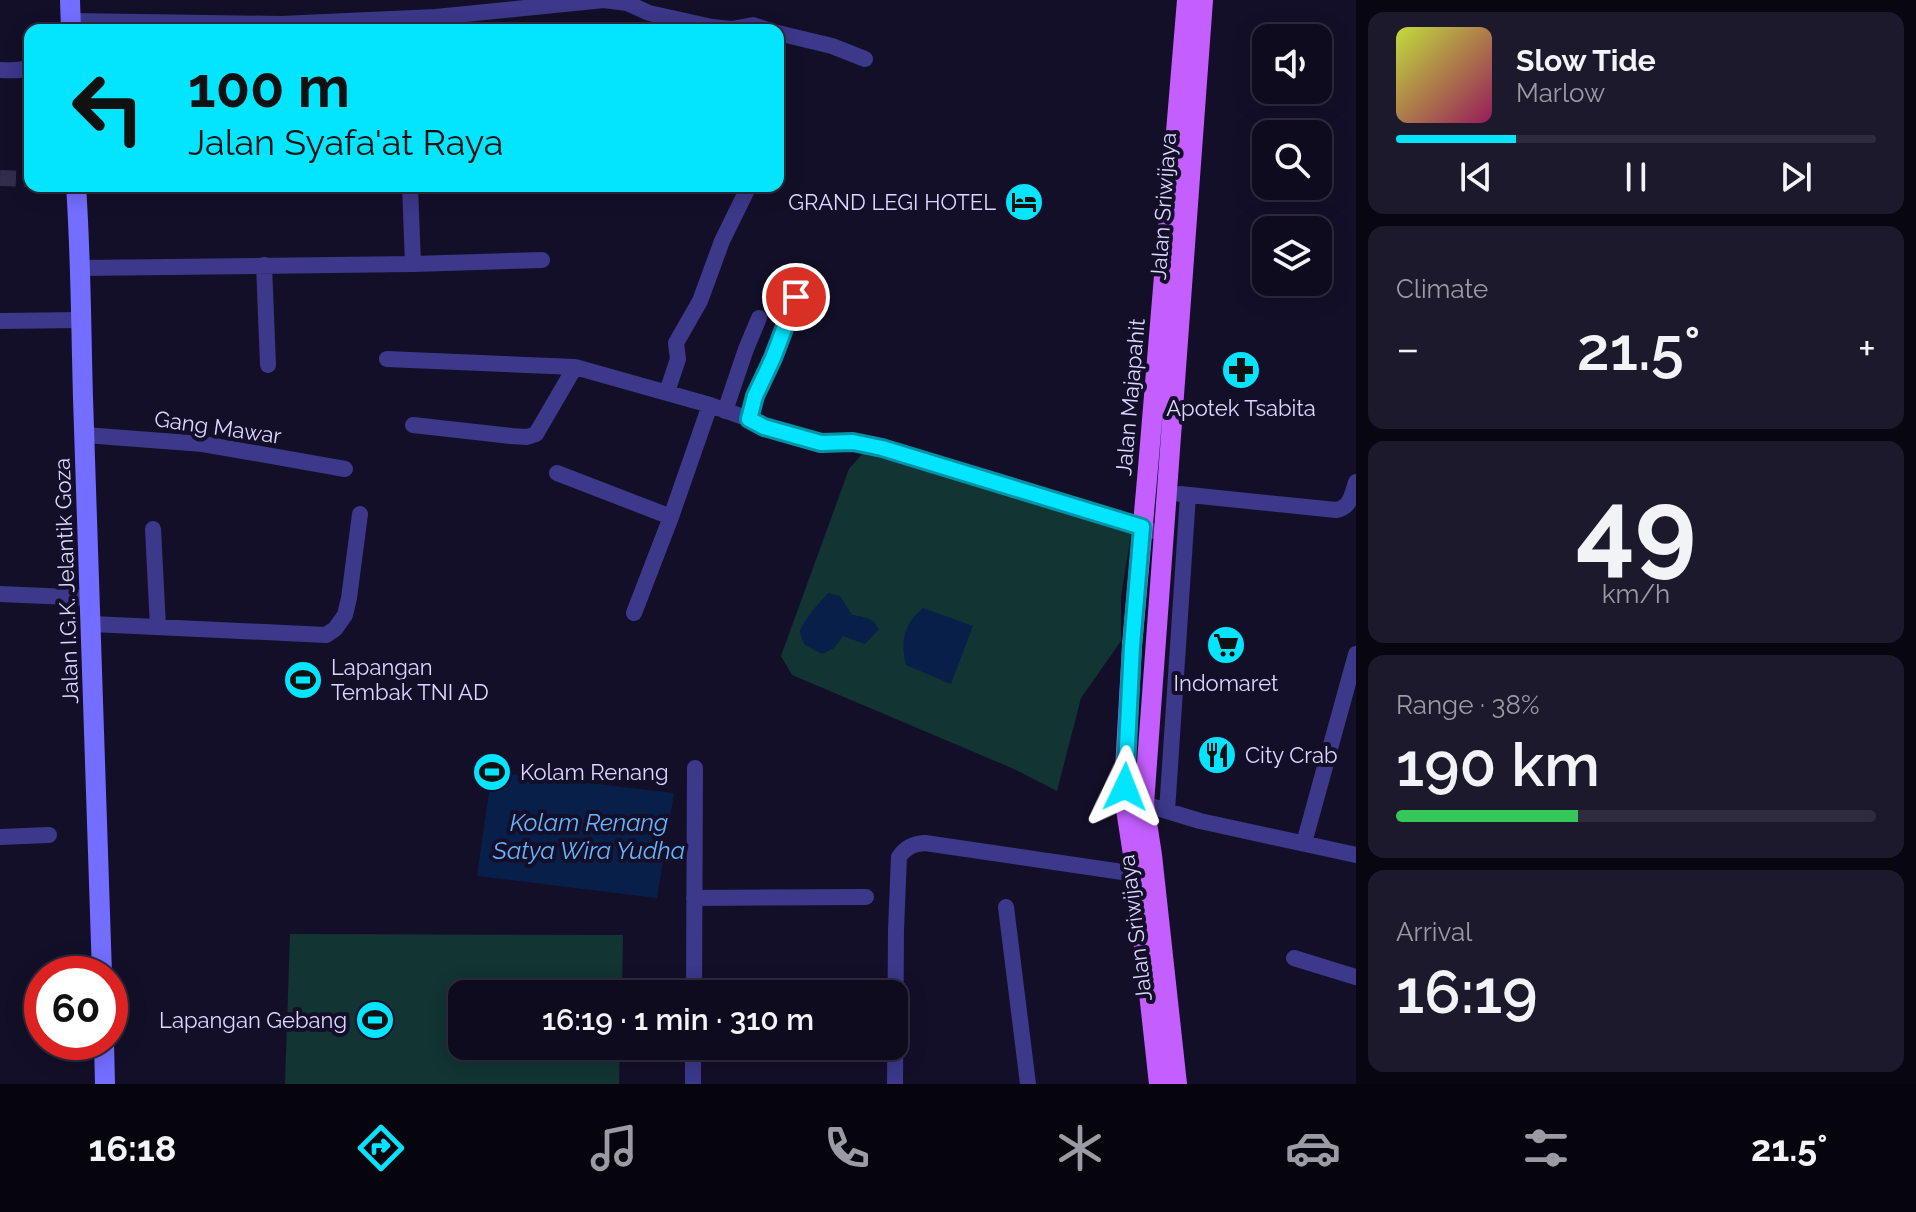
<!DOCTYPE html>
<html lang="en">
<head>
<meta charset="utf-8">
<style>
  body { margin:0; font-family:Raleway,sans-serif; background:#1d192c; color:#f1f3f6; height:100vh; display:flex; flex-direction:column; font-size:30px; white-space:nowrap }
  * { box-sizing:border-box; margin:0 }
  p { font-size:26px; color:#9b9ba4 }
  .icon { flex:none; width:44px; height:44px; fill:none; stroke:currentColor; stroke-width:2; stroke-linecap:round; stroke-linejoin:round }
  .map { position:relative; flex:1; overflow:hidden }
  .drawer { display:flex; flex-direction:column; gap:12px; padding:12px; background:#080611; width:560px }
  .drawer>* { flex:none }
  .top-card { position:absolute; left:24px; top:24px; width:760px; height:168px; border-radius:16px; box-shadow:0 4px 20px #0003,0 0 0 2px #2f2b3d; background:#03e4ff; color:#111; overflow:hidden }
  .controls { position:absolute; left:1252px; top:24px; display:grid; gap:16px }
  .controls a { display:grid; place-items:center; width:80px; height:80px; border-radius:16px; background:#0f0b1f; box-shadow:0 4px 20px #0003,0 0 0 2px #2f2b3d; font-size:40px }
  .speed { position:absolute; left:24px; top:956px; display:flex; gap:16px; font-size:40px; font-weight:700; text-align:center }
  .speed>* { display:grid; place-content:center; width:104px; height:104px; border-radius:50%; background:#0f0b1f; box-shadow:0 4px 20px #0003,0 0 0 2px #2f2b3d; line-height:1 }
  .speed .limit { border:12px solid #d22; background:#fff; color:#111 }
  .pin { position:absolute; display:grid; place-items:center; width:68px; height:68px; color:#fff; margin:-34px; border:4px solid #fff; border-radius:50%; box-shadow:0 2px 8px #0007 }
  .me { position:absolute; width:88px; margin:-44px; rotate:2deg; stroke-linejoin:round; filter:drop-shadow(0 0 6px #0008) }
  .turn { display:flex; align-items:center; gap:28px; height:168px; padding:0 32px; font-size:36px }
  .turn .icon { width:104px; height:104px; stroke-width:2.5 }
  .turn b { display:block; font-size:56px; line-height:68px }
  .big { font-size:60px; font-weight:600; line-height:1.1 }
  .drawer .card { flex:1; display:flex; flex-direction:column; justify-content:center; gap:12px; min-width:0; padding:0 28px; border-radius:16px; background:#1d192c }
  .drawer .dial { align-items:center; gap:0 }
  .dial b { font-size:104px; line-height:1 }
  .song { display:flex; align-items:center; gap:24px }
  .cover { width:96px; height:96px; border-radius:12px; background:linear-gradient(135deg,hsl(70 70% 55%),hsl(330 70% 35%)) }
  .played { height:8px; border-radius:4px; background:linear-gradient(90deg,#03e4ff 25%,#2f2b3d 25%) }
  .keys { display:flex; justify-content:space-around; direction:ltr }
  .heat { display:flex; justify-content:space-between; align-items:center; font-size:44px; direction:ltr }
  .charge { height:12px; border-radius:6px; background:linear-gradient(90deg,#34c759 38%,#2f2b3d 0) }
  .trip { position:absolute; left:448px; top:980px; width:460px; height:80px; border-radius:16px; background:#0f0b1f; box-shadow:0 4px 20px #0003,0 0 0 2px #2f2b3d; font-weight:600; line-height:80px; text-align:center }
  .dock { display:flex; height:128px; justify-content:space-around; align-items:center; background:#06040c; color:#9b9ba4 }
  .dock .icon { width:56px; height:56px }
  .dock .selected { color:#03e4ff }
  .dock b { font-size:36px; color:#f1f3f6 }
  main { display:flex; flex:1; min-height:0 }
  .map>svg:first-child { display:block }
  .green { fill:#123433 }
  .water { fill:#081f49 }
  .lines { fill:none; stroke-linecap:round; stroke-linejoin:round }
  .street-tunnel { stroke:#322d49; stroke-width:16; stroke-dasharray:16 8; stroke-linecap:butt }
  .street { stroke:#3c388a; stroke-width:16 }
  .secondary { stroke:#736eff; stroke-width:20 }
  .primary { stroke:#c45eff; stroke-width:20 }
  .route-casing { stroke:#0294a6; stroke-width:20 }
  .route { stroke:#03e4ff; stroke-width:14 }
  .labels { text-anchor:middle; stroke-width:8; stroke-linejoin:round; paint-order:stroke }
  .poi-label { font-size:22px; fill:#dcd7ff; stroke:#140f29; text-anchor:start }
  .street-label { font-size:22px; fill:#dcd7ff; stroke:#140f29 }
  .water-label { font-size:24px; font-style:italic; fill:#65b6ff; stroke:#140f29 }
</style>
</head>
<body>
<main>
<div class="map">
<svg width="1356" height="1084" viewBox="0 0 1356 1084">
  <rect width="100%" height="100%" fill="#140f29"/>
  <!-- green -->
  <path class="green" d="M 863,453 L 1132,528 L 1121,597 L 1121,641 L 1081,698 L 1057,791 L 1014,769 L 792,675 L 781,656 L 849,469 Z
    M 290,934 L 623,935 L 622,994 L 462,994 L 462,1046 L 620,1046 L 619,1084 L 285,1084 Z"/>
  <!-- water -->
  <path class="water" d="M 829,593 L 840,596 L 852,615 C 865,617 872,617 879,629 L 865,644 L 843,636 L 834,648 L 822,654 L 805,645 C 804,644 800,634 800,632 C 800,625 823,597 829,593 Z
    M 923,608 L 973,626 L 951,684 L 906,665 C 900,641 904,624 923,608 Z
    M 492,772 L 674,793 L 657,898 L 477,876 Z"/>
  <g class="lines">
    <!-- street-tunnel -->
    <path class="street-tunnel" d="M 0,178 L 30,179"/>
    <!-- street -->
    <path class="street" d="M 71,21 L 281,24 L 436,17 L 604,0 L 627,3 L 649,13 L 712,27 L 732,29 L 753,25 L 768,30
      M 778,33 L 832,46 L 865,59
      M 0,70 C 10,70 22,72 30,66
      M 410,186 L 413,264
      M 264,265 L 268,365
      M 81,268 L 413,264 L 542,260
      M 0,321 L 81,320
      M 387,359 L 575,367
      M 667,392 L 678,359 L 676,343 L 700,301 L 722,241 L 749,186
      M 725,411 L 746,349 L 759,318
      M 749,419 L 755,396 L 796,297
      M 413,425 L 511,436 L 527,437 L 536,434 L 575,367 L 710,405 L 749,419 L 764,427 L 821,443 L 853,442 L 919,458 L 1151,531
      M 85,435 L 203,444 L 345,469
      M 557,473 L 671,517
      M 1180,494 L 1336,510 C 1350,508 1352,495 1356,482
      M 153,529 L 158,627
      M 0,594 L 91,598
      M 634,613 L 671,517 L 710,405
      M 92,624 L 326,635 L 335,629 L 345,615 L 349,598 L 360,514
      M 1144,804 L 1200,821 L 1356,855
      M 1167,811 L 1188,495
      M 0,837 L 49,835
      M 1304,843 L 1356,654
      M 694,898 L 866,897
      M 1006,907 L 1028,1084
      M 1294,958 L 1356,977
      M 694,994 L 695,768
      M 693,1084 L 693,1046
      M 895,1084 L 896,930 L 899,857 C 906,847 913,844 925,843 L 1136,874"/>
    <!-- secondary -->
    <path class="secondary" d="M 70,0 L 71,30
      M 76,186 C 81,257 81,327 83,398 C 90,590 97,782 102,974
      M 104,1042 L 105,1084"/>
    <!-- primary -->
    <path class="primary" d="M 1159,1084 L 1136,874 L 1125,803 L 1125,770 L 1132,646 L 1148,468 L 1187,0
      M 1177,1084 L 1152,855 L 1144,804 L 1203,0"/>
  </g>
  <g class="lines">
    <!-- route casing -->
    <g class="route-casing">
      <path id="route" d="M 796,297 L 773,358 L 755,396 L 749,419 L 764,427 L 821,443 L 853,442 L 882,448 L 1142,527 L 1132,646 L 1125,787"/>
    </g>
    <!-- route -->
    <use href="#route" class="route"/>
  </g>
  <!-- icons -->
  <defs>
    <g id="hotel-disc" transform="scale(2)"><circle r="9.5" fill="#03e4ff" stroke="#140f29"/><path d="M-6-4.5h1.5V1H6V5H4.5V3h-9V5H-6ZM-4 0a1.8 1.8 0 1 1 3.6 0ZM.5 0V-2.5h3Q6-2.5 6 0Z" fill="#111"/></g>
    <g id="pharmacy-disc" transform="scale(2)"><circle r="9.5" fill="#03e4ff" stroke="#140f29"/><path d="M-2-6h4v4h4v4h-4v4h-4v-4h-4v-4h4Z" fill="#111"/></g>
    <g id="supermarket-disc" transform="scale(2)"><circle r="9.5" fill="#03e4ff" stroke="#140f29"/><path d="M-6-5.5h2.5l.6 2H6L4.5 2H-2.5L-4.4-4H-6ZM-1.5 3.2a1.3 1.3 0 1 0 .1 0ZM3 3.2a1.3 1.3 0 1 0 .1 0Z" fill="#111"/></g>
    <g id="stadium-disc" transform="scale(2)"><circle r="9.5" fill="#03e4ff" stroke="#140f29"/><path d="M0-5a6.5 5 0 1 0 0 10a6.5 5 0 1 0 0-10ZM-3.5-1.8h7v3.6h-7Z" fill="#111"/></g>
    <g id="restaurant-disc" transform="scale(2)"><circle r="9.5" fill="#03e4ff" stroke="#140f29"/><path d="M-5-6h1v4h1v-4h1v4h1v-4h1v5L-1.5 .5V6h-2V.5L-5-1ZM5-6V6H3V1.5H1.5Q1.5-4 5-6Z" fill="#111"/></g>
  </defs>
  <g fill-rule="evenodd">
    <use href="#hotel-disc" x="1024" y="202"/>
    <use href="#pharmacy-disc" x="1241" y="370"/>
    <use href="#supermarket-disc" x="1226" y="645"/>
    <use href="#stadium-disc" x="303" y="680"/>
    <use href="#restaurant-disc" x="1217" y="755"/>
    <use href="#stadium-disc" x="492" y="772"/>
    <use href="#stadium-disc" x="375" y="1020"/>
  </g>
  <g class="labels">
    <!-- poi labels -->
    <g class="poi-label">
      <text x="996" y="210" text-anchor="end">GRAND LEGI HOTEL</text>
      <text x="1241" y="416" text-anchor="middle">Apotek Tsabita</text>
      <text x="331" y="675">Lapangan<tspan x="331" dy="25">Tembak TNI AD</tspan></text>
      <text x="1226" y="691" text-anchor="middle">Indomaret</text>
      <text x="1245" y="763">City Crab</text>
      <text x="520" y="780">Kolam Renang</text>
      <text x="347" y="1028" text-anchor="end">Lapangan Gebang</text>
    </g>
    <!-- street labels -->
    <g class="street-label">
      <text transform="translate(1163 206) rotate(-86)" y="8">Jalan Sriwijaya</text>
      <text transform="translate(1130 397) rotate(-85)" y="8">Jalan Majapahit</text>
      <text transform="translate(218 427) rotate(8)" y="8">Gang Mawar</text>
      <text transform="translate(66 581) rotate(-92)" y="8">Jalan I.G.K. Jelantik Goza</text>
      <text transform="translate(1135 928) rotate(-97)" y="8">Jalan Sriwijaya</text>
    </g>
    <!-- water labels -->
    <g class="water-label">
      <text x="589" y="831">Kolam Renang<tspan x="589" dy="28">Satya Wira Yudha</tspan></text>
    </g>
  </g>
</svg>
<div class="controls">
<a><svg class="icon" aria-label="sound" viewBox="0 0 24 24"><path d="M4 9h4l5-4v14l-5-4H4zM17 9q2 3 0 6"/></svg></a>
<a><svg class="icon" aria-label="search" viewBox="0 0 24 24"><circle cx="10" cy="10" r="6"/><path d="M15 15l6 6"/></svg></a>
<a><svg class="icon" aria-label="layers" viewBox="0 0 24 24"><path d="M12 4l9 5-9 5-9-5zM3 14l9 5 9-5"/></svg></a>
</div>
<div class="speed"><div class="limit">60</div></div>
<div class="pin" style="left:796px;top:297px;background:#d93025"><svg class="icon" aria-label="arrive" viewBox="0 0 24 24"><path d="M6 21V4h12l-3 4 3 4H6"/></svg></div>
<svg class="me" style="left:1125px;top:787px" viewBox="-20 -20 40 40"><path d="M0-17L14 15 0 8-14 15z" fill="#03e4ff" stroke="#fff" stroke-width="4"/></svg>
<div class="trip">16:19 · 1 min · 310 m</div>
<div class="top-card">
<div class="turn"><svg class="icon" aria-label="left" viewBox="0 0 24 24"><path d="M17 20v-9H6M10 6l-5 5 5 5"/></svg><div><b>100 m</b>Jalan Syafa'at Raya</div></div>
</div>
</div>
<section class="drawer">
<div class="card">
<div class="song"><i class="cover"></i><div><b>Slow Tide</b><p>Marlow</p></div></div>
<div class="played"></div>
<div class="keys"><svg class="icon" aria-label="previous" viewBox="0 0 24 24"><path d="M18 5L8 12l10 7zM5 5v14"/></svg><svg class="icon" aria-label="pause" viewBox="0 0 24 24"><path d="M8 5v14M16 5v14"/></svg><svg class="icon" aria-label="next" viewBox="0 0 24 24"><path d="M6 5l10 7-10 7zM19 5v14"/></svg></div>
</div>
<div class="card"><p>Climate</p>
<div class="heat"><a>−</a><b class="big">21.5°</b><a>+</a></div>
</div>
<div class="card dial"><b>49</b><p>km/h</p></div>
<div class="card"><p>Range · 38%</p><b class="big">190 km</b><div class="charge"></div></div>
<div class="card"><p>Arrival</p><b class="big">16:19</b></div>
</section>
</main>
<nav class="dock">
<b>16:18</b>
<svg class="icon selected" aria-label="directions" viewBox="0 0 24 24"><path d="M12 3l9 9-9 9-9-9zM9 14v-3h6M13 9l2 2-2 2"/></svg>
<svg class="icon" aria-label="music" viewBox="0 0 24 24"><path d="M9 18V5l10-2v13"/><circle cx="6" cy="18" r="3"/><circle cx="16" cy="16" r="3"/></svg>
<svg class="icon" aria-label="phone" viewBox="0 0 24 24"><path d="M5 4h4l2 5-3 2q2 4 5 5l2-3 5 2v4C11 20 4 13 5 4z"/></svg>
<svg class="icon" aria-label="climate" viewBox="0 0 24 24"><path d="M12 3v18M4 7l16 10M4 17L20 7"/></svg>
<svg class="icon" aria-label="car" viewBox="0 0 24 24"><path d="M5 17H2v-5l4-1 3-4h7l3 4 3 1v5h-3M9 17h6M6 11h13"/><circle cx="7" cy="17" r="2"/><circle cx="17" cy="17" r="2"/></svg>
<svg class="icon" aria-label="filters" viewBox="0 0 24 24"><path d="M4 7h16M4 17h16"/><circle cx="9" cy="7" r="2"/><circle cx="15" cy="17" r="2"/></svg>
<b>21.5°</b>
</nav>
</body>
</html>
